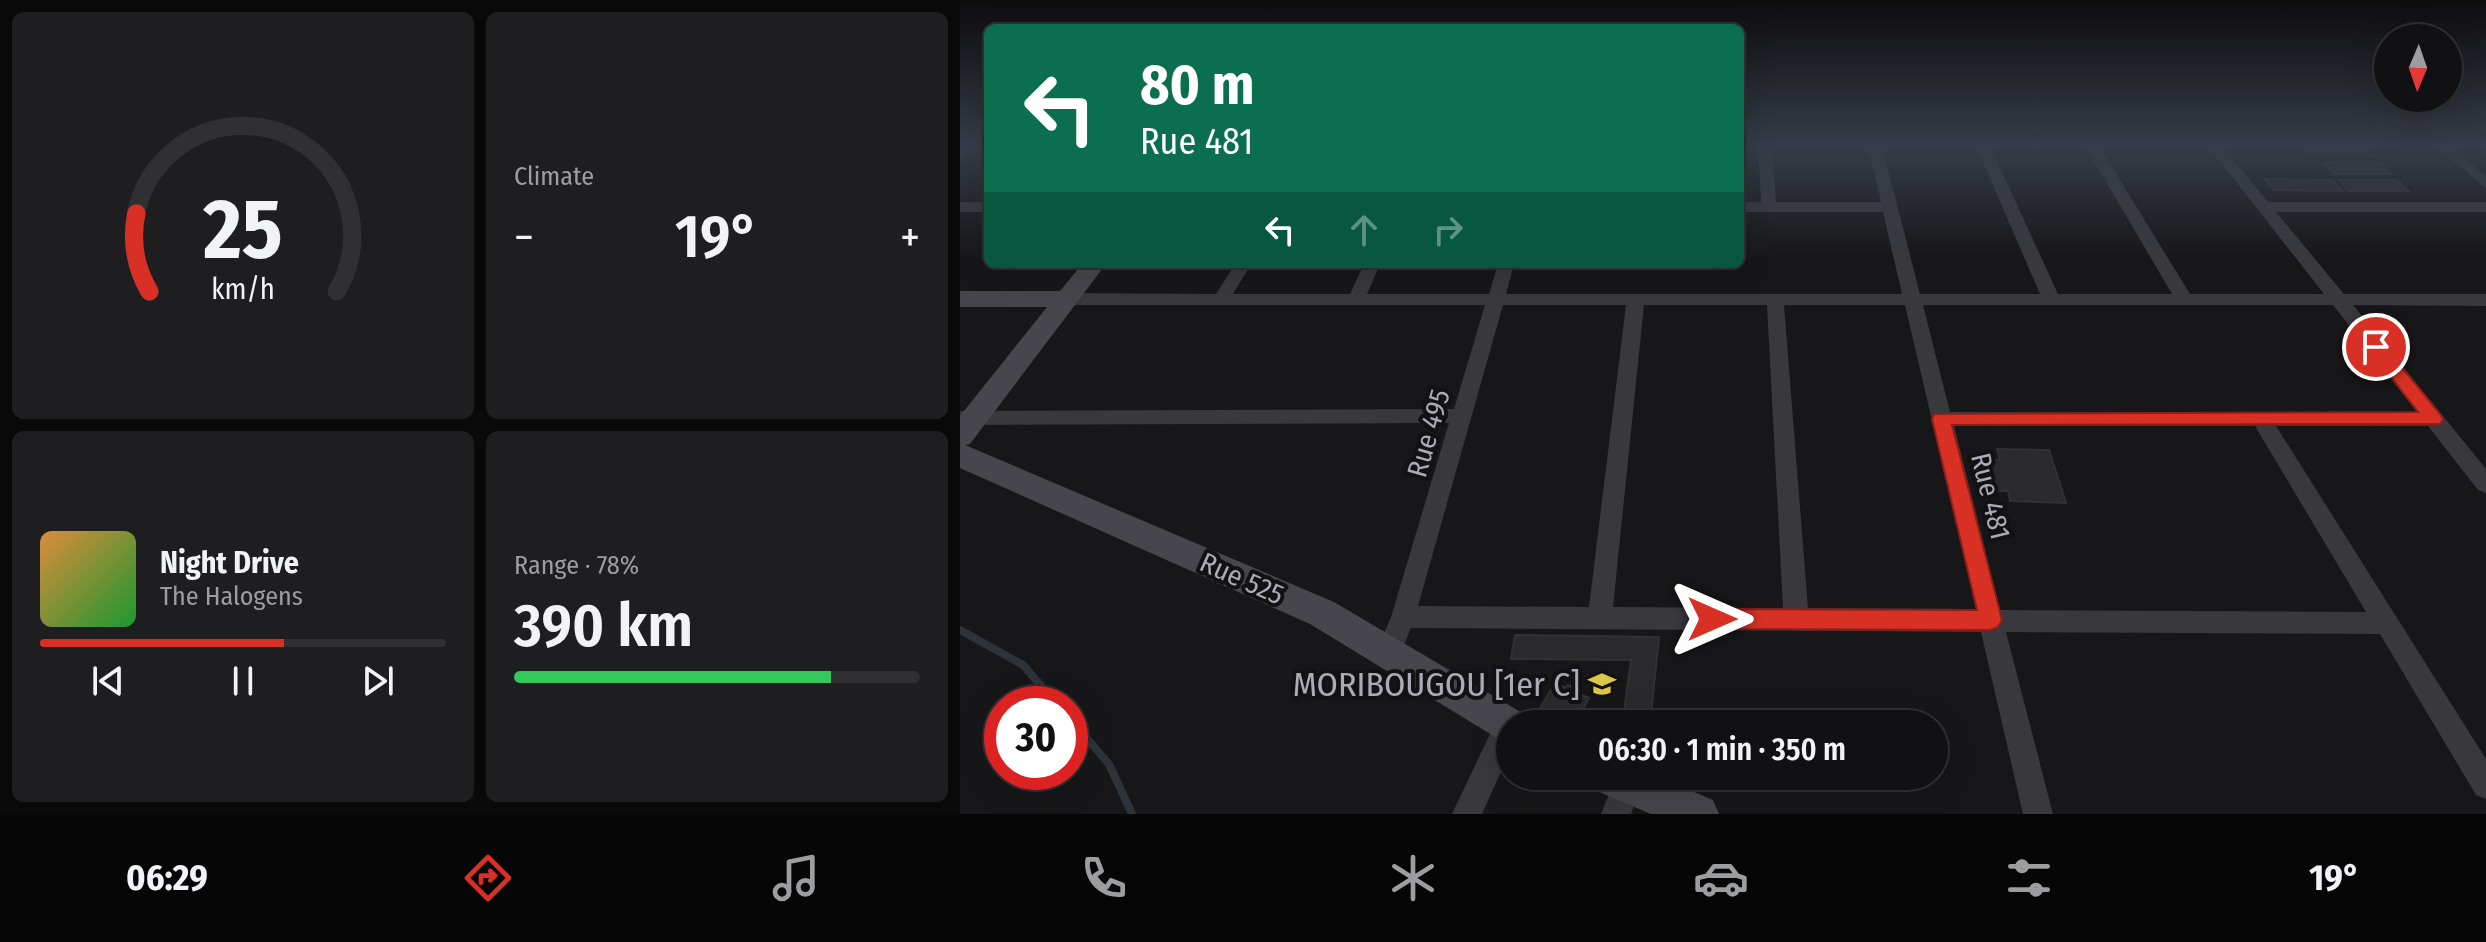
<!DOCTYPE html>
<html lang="en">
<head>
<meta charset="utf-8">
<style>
  body { margin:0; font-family:"Fira Sans Condensed",sans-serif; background:#1e1e20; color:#f1f3f6; height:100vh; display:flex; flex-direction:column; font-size:30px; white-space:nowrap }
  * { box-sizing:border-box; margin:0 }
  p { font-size:26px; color:#9c9d9f }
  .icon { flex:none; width:44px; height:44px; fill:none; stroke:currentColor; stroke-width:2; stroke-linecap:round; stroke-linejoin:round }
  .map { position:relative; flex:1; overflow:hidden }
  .sheet { display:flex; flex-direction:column; gap:12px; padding:12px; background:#09090a; width:960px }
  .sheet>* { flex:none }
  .top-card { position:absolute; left:24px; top:24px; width:760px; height:244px; border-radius:12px; box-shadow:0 8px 32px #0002,0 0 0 2px #303032; background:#0b6e4f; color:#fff; overflow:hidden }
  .needle { width:52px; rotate:182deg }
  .fabs { position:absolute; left:1414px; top:24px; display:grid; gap:16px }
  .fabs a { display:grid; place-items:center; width:88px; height:88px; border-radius:50%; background:#111012; box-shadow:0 8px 32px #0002,0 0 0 2px #303032; font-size:40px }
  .speed { position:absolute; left:24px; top:686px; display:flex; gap:16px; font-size:40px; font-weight:700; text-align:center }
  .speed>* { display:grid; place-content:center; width:104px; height:104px; border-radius:50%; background:#111012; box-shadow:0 8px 32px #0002,0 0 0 2px #303032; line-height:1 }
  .speed .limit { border:12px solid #d22; background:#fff; color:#111 }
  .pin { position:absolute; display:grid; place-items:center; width:68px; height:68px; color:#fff; margin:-34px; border:4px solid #fff; border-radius:50%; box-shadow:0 2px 8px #0007 }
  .me { position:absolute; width:88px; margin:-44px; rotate:90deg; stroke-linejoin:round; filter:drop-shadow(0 0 6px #0008) }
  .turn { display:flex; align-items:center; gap:28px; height:168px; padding:0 24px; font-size:36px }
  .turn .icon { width:104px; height:104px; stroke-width:2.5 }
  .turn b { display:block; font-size:56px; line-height:68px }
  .lanes { display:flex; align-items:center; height:76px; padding:0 24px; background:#0003; justify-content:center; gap:40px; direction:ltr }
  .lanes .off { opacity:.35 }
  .big { font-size:60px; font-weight:600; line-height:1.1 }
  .sheet .tile { flex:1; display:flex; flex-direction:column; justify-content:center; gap:12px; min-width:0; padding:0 28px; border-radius:12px; background:#1e1e20 }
  .sheet .dial { align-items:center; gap:0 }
  .dial svg { height:208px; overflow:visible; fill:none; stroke:#303032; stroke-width:7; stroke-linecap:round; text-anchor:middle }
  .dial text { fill:#f1f3f6; stroke:none }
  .song { display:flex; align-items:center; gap:24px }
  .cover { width:96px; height:96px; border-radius:12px; background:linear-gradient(135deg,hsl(30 70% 55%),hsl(130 70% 35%)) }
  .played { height:8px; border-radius:4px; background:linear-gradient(90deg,#d93025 60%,#303032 60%) }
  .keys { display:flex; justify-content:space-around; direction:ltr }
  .heat { display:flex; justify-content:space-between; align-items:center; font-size:44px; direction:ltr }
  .charge { height:12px; border-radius:6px; background:linear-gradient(90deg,#34c759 78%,#303032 0) }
  .sheet .tiles { flex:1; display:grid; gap:12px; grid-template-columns:repeat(2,1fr) }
  .trip { position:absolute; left:536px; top:710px; width:452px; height:80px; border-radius:40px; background:#111012; box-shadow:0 8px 32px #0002,0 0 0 2px #303032; font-weight:600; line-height:80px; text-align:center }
  .tabs { display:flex; height:128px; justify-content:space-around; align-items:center; background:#070607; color:#9c9d9f }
  .tabs .icon { width:56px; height:56px }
  .tabs .on { color:#d93025 }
  .tabs b { font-size:36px; color:#f1f3f6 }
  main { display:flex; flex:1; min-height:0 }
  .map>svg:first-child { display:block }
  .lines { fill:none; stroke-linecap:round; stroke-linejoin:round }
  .stream { stroke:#2e333a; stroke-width:8 }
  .building { fill:#2a292c; stroke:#313134; stroke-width:2 }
  .street { fill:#38383d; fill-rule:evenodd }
  .secondary { fill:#46464c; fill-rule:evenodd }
  .route { fill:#d93025; stroke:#8d1f18; stroke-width:2 }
  .labels { text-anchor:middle; stroke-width:8; stroke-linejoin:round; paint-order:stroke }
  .street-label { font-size:28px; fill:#aaabb6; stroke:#121113 }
  .near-poi-label { font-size:34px; fill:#aaabb6; stroke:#121113; text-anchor:end }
</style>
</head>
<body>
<main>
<section class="sheet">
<div class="tiles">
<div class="tile dial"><svg viewBox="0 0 100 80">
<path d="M14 69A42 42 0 1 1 86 69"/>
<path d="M14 69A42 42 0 0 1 9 39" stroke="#d93025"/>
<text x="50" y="56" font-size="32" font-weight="700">25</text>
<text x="50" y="72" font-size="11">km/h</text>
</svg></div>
<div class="tile"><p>Climate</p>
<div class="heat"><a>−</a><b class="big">19°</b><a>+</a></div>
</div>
<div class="tile">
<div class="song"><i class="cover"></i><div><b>Night Drive</b><p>The Halogens</p></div></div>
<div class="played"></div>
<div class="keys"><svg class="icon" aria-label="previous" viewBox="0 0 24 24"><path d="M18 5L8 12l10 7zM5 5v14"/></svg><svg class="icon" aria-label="pause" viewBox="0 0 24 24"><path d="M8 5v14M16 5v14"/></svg><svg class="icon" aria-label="next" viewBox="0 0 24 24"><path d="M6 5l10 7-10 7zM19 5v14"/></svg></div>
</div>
<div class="tile"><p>Range · 78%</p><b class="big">390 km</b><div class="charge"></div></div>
</div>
</section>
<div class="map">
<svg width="1526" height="814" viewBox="0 0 1526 814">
  <rect width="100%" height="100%" fill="#171618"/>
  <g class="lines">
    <!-- stream -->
    <path class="stream" d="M 0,630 L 63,665 L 97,704
      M 110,719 L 149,764 L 172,814"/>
  </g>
  <!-- building -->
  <path class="building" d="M 1349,146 L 1403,146 L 1414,156 L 1353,156 L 1347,150 L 1353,150 Z
    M 1364,163 L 1421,163 L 1431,174 L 1374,174 Z
    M 1304,179 L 1373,180 L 1383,191 L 1314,190 Z
    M 1379,180 L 1437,180 L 1448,191 L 1388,191 Z
    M 1037,449 L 1089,450 L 1106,503 L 1050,501 L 1048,491 L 1038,491 L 1030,460 L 1040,460 Z
    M 555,635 L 699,637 L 691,714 L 678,713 L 677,724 L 643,724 L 645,712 L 664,712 L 671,660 L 551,659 Z
    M 595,683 L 606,688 L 608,685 L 615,688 L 613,691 L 629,698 L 623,709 L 619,707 L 610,723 L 579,710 Z"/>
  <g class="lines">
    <!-- street -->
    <path class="street" d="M 6,146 L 21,146 L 0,161 L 0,150 Z
      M 798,146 L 812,146 L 816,202 L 921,202 L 908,146 L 922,146 L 960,294 L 1080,294 L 1016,146 L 1030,146 L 1098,294 L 1212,294 L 1125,146 L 1139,146 L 1230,294 L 1364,294 L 1248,146 L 1262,146 L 1308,202 L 1526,202 L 1526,212 L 1316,212 L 1384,294 L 1526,294 L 1526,306 L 1393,305 L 1526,469 L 1526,493 L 1518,490 L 1468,426 L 1316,426 L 1526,759 L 1526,799 L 1516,795 L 1420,634 L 1046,632 L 1093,814 L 1063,814 L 1021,632 L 451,628 L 438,660 L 429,664 L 420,660 L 416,652 L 431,617 L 489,423 L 0,425 L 0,411 L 494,409 L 525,305 L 105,305 L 96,299 L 105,293 L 256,294 L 275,264 L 291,264 L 273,294 L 390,294 L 404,264 L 420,264 L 407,294 L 529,294 L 538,264 L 554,264 L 546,294 L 942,294 L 923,212 L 780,212 L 780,202 L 801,202 ZM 543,305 L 666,305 L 629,607 L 458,606 ZM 684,305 L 807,305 L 823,608 L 653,607 ZM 824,305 L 945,305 L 1016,609 L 848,608 ZM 963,305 L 1373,305 L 1457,412 L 990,412 ZM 994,426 L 1295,426 L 1406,612 L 1040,610 Z
      M 1475,146 L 1490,146 L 1526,176 L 1526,188 Z
      M 0,202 L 28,202 L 28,212 L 0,212 Z
      M 548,713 L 558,717 L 561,724 L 550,724 L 550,752 L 522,814 L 492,814 L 538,717 Z
      M 656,776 L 678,776 L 681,785 L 671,814 L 641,814 Z"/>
    <!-- secondary -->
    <path class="secondary" d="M 122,264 L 146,264 L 10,444 L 5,445 L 374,602 L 564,714 L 568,724 L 550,724 L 550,746 L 350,624 L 0,468 L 0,416 L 87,307 L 0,307 L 0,291 L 100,291 Z
      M 629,776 L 697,776 L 753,800 L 759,814 L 691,814 L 635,790 Z"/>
  </g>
  <!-- sky -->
  <linearGradient id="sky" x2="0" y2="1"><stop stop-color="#0d0c0d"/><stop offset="0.56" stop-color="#363c48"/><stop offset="1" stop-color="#363c48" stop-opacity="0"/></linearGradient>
  <rect width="1526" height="260" fill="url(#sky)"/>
  <!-- route -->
  <path class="route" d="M 1416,342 L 1422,343 L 1480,414 L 1483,419 L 1480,424 L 992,425 L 1042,620 L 1038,627 L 1030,630 L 752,629 L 744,626 L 741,619 L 744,611 L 752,609 L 1017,610 L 972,419 L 974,414 L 1458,412 L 1408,347 Z"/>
  <!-- icons -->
  <defs>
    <g id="school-bare" transform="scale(2.16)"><path d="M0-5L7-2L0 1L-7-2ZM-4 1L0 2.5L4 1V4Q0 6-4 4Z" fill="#ddc749" stroke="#121113" stroke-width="2.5" paint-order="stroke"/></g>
  </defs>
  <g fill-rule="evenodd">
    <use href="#school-bare" x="642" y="684"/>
  </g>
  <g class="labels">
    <!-- street labels -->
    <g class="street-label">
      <text transform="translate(468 433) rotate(-74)" y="10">Rue 495</text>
      <text transform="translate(1031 496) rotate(76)" y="10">Rue 481</text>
      <text transform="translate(282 578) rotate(24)" y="10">Rue 525</text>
    </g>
    <!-- near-poi labels -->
    <g class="near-poi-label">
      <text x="620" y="696">MORIBOUGOU [1er C]</text>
    </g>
  </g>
</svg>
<div class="fabs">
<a><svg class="needle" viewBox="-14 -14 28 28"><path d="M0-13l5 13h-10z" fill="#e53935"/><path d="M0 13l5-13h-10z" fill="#9c9d9f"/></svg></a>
</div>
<div class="speed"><div class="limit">30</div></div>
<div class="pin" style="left:1416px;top:347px;background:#d93025"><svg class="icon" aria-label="arrive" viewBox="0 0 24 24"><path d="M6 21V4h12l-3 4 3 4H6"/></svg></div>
<svg class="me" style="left:752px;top:619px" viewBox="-20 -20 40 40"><path d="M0-17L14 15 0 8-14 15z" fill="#d93025" stroke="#fff" stroke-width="4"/></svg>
<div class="trip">06:30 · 1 min · 350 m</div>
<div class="top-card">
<div class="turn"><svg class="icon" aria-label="left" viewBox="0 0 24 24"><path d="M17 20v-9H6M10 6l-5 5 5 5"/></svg><div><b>80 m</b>Rue 481</div></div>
<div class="lanes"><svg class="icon" aria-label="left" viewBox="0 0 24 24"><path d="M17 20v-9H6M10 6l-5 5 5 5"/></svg><svg class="icon off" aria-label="ahead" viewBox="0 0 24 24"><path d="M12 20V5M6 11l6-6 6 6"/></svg><svg class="icon off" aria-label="right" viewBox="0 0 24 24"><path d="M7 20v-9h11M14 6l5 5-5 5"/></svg></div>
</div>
</div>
</main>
<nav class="tabs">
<b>06:29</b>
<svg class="icon on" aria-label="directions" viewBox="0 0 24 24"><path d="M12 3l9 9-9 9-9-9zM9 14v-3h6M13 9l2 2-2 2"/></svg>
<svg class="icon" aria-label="music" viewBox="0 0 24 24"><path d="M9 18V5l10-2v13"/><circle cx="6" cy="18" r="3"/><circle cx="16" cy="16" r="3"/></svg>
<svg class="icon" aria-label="phone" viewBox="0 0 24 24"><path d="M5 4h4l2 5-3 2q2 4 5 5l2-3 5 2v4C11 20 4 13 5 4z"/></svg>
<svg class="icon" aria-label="climate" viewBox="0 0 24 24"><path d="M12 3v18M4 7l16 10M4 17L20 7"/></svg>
<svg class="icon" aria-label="car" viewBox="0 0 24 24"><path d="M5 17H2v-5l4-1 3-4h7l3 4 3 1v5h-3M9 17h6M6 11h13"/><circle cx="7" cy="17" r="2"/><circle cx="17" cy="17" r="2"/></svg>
<svg class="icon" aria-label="filters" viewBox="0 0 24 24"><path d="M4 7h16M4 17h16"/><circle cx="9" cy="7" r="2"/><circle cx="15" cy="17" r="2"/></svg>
<b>19°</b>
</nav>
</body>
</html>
